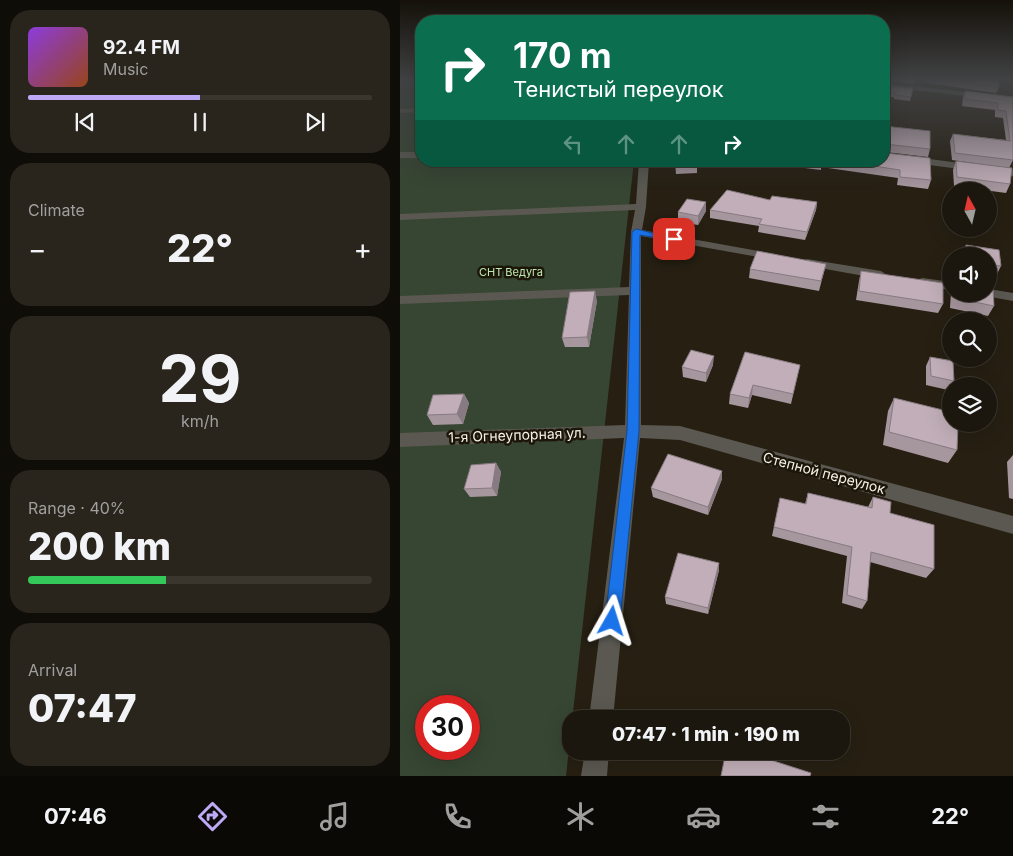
<!DOCTYPE html>
<html lang="en">
<head>
<meta charset="utf-8">
<style>
  body { margin:0; font-family:Inter,sans-serif; background:#29241c; color:#f1f3f6; height:100vh; display:flex; flex-direction:column; font-size:19px; white-space:nowrap }
  * { box-sizing:border-box; margin:0 }
  p { font-size:16px; color:#a09f9e }
  .icon { flex:none; width:28px; height:28px; fill:none; stroke:currentColor; stroke-width:2; stroke-linecap:round; stroke-linejoin:round }
  .map { position:relative; flex:1; overflow:hidden }
  .side { display:flex; flex-direction:column; gap:10px; padding:10px; background:#0f0d08; width:400px }
  .side>* { flex:none }
  .top-card { position:absolute; left:15px; top:15px; width:475px; height:152px; border-radius:20px; box-shadow:0 5px 20px #0002,0 0 0 1px #3a362e; background:#0b6e4f; color:#fff; overflow:hidden }
  .needle { width:32px; rotate:352deg }
  .fabs { position:absolute; left:542px; top:182px; display:grid; gap:10px }
  .fabs a { display:grid; place-items:center; width:55px; height:55px; border-radius:50%; background:#1c170e; box-shadow:0 5px 20px #0002,0 0 0 1px #3a362e; font-size:25px }
  .speed { position:absolute; left:15px; top:695px; display:flex; gap:10px; font-size:25px; font-weight:700; text-align:center }
  .speed>* { display:grid; place-content:center; width:65px; height:65px; border-radius:50%; background:#1c170e; box-shadow:0 5px 20px #0002,0 0 0 1px #3a362e; line-height:1 }
  .speed .limit { border:8px solid #d22; background:#fff; color:#111 }
  .pin { position:absolute; display:grid; place-items:center; width:42px; height:42px; color:#fff; margin:-21px; border-radius:10px; box-shadow:0 2px 8px #0006 }
  .me { position:absolute; width:55px; margin:-28px; rotate:6deg; stroke-linejoin:round; filter:drop-shadow(0 0 4px #0008) }
  .turn { display:flex; align-items:center; gap:18px; height:105px; padding:0 15px; font-size:22px }
  .turn .icon { width:65px; height:65px; stroke-width:2.5 }
  .turn b { display:block; font-size:35px; line-height:42px }
  .lanes { display:flex; align-items:center; height:48px; padding:0 15px; background:#0003; justify-content:center; gap:25px; direction:ltr }
  .lanes .off { opacity:.35 }
  .big { font-size:38px; font-weight:800; line-height:1.1 }
  .side .tile { flex:1; display:flex; flex-direction:column; justify-content:center; gap:8px; min-width:0; padding:0 18px; border-radius:20px; background:#29241c }
  .side .dial { align-items:center; gap:0 }
  .dial b { font-size:65px; line-height:1 }
  .song { display:flex; align-items:center; gap:15px }
  .cover { width:60px; height:60px; border-radius:8px; background:linear-gradient(135deg,hsl(270 70% 55%),hsl(20 70% 35%)) }
  .played { height:5px; border-radius:2px; background:linear-gradient(90deg,#bda9f5 50%,#3a362e 50%) }
  .keys { display:flex; justify-content:space-around; direction:ltr }
  .heat { display:flex; justify-content:space-between; align-items:center; font-size:28px; direction:ltr }
  .charge { height:8px; border-radius:4px; background:linear-gradient(90deg,#34c759 40%,#3a362e 0) }
  .trip { position:absolute; left:162px; top:710px; width:288px; height:50px; border-radius:20px; background:#1c170e; box-shadow:0 5px 20px #0002,0 0 0 1px #3a362e; font-weight:800; line-height:50px; text-align:center }
  .tab-bar { display:flex; height:80px; justify-content:space-around; align-items:center; background:#0b0906; color:#a09f9e }
  .tab-bar .icon { width:35px; height:35px }
  .tab-bar .active { color:#bda9f5 }
  .tab-bar b { font-size:22px; color:#f1f3f6 }
  main { display:flex; flex:1; min-height:0 }
  .map>svg:first-child { display:block }
  .green { fill:#364632; fill-rule:evenodd }
  .lines { fill:none; stroke-linecap:round; stroke-linejoin:round }
  .street { fill:#5a5851; fill-rule:evenodd }
  .wall { fill:#a6969e }
  .shaded-wall { fill:#877a81 }
  .building { fill:#c1aeb8; stroke:#877a81 }
  .route { fill:#1a73e8; stroke:#114b97 }
  .labels { text-anchor:middle; stroke-width:5; stroke-linejoin:round; paint-order:stroke }
  .far-park-label { font-size:11px; fill:#bce8b0; stroke:#1c1609 }
  .street-label { font-size:14px; fill:#f5f1e8; stroke:#1c1609 }
</style>
</head>
<body>
<main>
<section class="side">
<div class="tile">
<div class="song"><i class="cover"></i><div><b>92.4 FM</b><p>Music</p></div></div>
<div class="played"></div>
<div class="keys"><svg class="icon" aria-label="previous" viewBox="0 0 24 24"><path d="M18 5L8 12l10 7zM5 5v14"/></svg><svg class="icon" aria-label="pause" viewBox="0 0 24 24"><path d="M8 5v14M16 5v14"/></svg><svg class="icon" aria-label="next" viewBox="0 0 24 24"><path d="M6 5l10 7-10 7zM19 5v14"/></svg></div>
</div>
<div class="tile"><p>Climate</p>
<div class="heat"><a>−</a><b class="big">22°</b><a>+</a></div>
</div>
<div class="tile dial"><b>29</b><p>km/h</p></div>
<div class="tile"><p>Range · 40%</p><b class="big">200 km</b><div class="charge"></div></div>
<div class="tile"><p>Arrival</p><b class="big">07:47</b></div>
</section>
<div class="map">
<svg width="613" height="776" viewBox="0 0 613 776">
  <rect width="100%" height="100%" fill="#261f12"/>
  <!-- green -->
  <path class="green" d="M 0,80 L 21,80 L 21,161 L 234,161 L 166,776 L 0,776 ZM 26,706 L 69,706 L 69,749 L 26,749 Z"/>
  <g class="lines">
    <!-- street -->
    <path class="street" d="M 0,80 L 7,80 L 0,86 Z
      M 484,83 L 613,97 L 613,101 L 484,87 Z
      M 21,108 L 21,112 L 0,113 L 0,109 Z
      M 0,152 L 21,152 L 21,158 L 0,158 Z
      M 484,153 L 613,170 L 613,176 L 484,159 Z
      M 239,161 L 249,161 L 246,207 L 242,230 L 375,254 L 381,257 L 375,260 L 241,236 L 241,425 L 280,426 L 613,516 L 613,534 L 280,440 L 240,438 L 213,719 L 189,719 L 224,438 L 0,447 L 0,433 L 225,425 L 229,295 L 0,304 L 0,296 L 229,287 L 231,232 L 235,210 L 0,220 L 0,214 L 236,204 Z
      M 407,259 L 481,271 L 487,275 L 481,279 L 403,265 L 403,261 Z
      M 523,278 L 551,282 L 551,290 L 519,285 L 517,282 L 519,279 Z
      M 589,289 L 613,293 L 613,301 L 585,296 L 583,294 L 589,294 Z
      M 185,751 L 209,751 L 207,776 L 181,776 Z"/>
  </g>
  <!-- wall -->
  <path class="wall" d="M 493,80 L 516,80 L 514,84 L 493,82 Z
    M 527,80 L 598,80 L 599,87 L 596,93 L 527,83 Z
    M 492,86 L 513,88 L 510,101 L 494,99 L 494,97 L 489,97 Z
    M 565,91 L 613,97 L 613,160 L 609,168 L 552,160 L 550,141 L 553,134 L 606,140 L 603,118 L 595,117 L 595,110 L 562,106 L 563,97 Z
    M 484,126 L 530,149 L 528,157 L 486,152 L 486,153 L 531,180 L 528,189 L 497,185 L 498,178 L 421,167 L 421,170 L 389,166 L 390,161 L 484,161 Z
    M 275,161 L 297,165 L 297,173 L 276,174 Z
    M 556,161 L 610,184 L 606,193 L 554,186 L 553,170 Z
    M 370,200 L 417,202 L 416,210 L 405,240 L 358,232 L 359,226 L 310,218 L 310,210 Z
    M 306,211 L 298,225 L 278,222 L 278,212 Z
    M 566,245 L 599,250 L 601,266 L 596,276 L 592,275 L 592,282 L 590,287 L 593,289 L 594,306 L 588,316 L 550,308 L 551,292 L 551,294 L 589,294 L 589,256 L 562,256 L 562,254 Z
    M 426,264 L 419,291 L 349,278 L 350,269 Z
    M 461,271 L 543,304 L 538,313 L 456,300 L 459,281 Z
    M 197,301 L 189,347 L 165,347 L 162,338 Z
    M 530,357 L 554,381 L 548,390 L 526,385 L 526,366 Z
    M 313,365 L 306,382 L 283,377 L 282,367 Z
    M 400,365 L 391,404 L 352,395 L 348,408 L 329,404 L 330,394 Z
    M 64,394 L 69,403 L 63,424 L 33,425 L 27,415 Z
    M 494,398 L 557,450 L 548,463 L 483,445 L 488,411 Z
    M 613,455 L 613,499 L 609,498 L 607,462 Z
    M 96,463 L 101,472 L 97,496 L 70,497 L 64,489 Z
    M 322,471 L 322,479 L 308,515 L 253,497 L 251,488 Z
    M 408,493 L 468,507 L 473,497 L 490,513 L 534,569 L 526,578 L 470,562 L 467,601 L 462,609 L 442,603 L 447,556 L 372,536 L 380,498 L 405,504 Z
    M 319,570 L 308,614 L 266,604 L 265,597 Z"/>
  <!-- shaded-wall -->
  <path class="shaded-wall" d="M 306,202 L 306,211 L 298,225 L 298,216 Z
    M 417,202 L 416,210 L 405,240 L 407,232 Z
    M 195,291 L 197,301 L 189,347 L 187,337 Z
    M 314,356 L 313,365 L 306,382 L 306,373 Z
    M 353,385 L 352,395 L 348,408 L 349,398 Z
    M 64,394 L 69,403 L 63,424 L 57,414 Z
    M 96,463 L 101,472 L 97,496 L 92,488 Z
    M 322,471 L 322,479 L 308,515 L 308,507 Z
    M 319,563 L 319,570 L 308,614 L 308,608 Z"/>
  <!-- building -->
  <path class="building" d="M 552,80 L 598,80 L 599,87 Z
    M 492,86 L 513,88 L 511,97 L 495,95 L 495,93 L 490,93 Z
    M 565,91 L 613,97 L 613,160 L 555,153 L 553,134 L 610,141 L 606,111 L 598,110 L 598,103 L 565,99 Z
    M 484,126 L 530,131 L 530,149 L 485,144 L 486,153 L 530,158 L 531,180 L 500,177 L 500,170 L 441,161 L 484,161 Z
    M 276,161 L 297,161 L 297,165 L 276,165 Z
    M 556,161 L 612,168 L 610,184 L 557,177 Z
    M 327,190 L 370,200 L 372,196 L 417,202 L 407,232 L 359,224 L 362,219 L 310,210 Z
    M 287,199 L 306,202 L 298,216 L 278,212 Z
    M 566,245 L 599,250 L 601,266 L 592,265 L 592,282 L 589,284 L 589,256 L 567,256 Z
    M 357,251 L 426,264 L 421,281 L 350,269 Z
    M 461,271 L 543,283 L 543,304 L 459,291 Z
    M 589,286 L 593,289 L 594,306 L 555,298 L 555,294 L 589,294 Z
    M 195,291 L 187,337 L 162,338 L 170,292 Z
    M 291,350 L 314,356 L 306,373 L 282,367 Z
    M 345,352 L 400,365 L 393,394 L 353,385 L 349,398 L 330,394 Z
    M 530,357 L 553,361 L 554,381 L 531,376 Z
    M 64,394 L 57,414 L 27,415 L 33,395 Z
    M 494,398 L 551,412 L 551,424 L 558,424 L 557,450 L 489,432 Z
    M 268,454 L 322,471 L 308,507 L 251,488 Z
    M 96,463 L 92,488 L 64,489 L 71,465 Z
    M 408,493 L 472,508 L 473,497 L 491,502 L 490,513 L 534,525 L 534,569 L 471,552 L 467,601 L 447,595 L 452,547 L 374,527 L 380,498 L 406,504 Z
    M 278,553 L 319,563 L 308,608 L 265,597 Z
    M 326,751 L 343,751 L 411,773 L 410,776 L 321,776 Z"/>
  <!-- sky -->
  <linearGradient id="sky" x2="0" y2="1"><stop stop-color="#15110a"/><stop offset="0.42" stop-color="#414244"/><stop offset="1" stop-color="#414244" stop-opacity="0"/></linearGradient>
  <rect width="613" height="189" fill="url(#sky)"/>
  <!-- route -->
  <path class="route" d="M 236,229 L 278,239 L 274,241 L 240,235 L 239,431 L 220,621 L 218,627 L 212,629 L 207,627 L 205,621 L 227,431 L 232,232 Z"/>
  <g class="labels">
    <!-- far-park labels -->
    <g class="far-park-label">
      <text x="111" y="276">СНТ Ведуга</text>
    </g>
    <!-- street labels -->
    <g class="street-label">
      <text transform="translate(117 435) rotate(-2)" y="5">1-я Огнеупорная ул.</text>
      <text transform="translate(424 473) rotate(15)" y="5">Степной переулок</text>
    </g>
  </g>
</svg>
<div class="fabs">
<a><svg class="needle" viewBox="-14 -14 28 28"><path d="M0-13l5 13h-10z" fill="#e53935"/><path d="M0 13l5-13h-10z" fill="#a09f9e"/></svg></a>
<a><svg class="icon" aria-label="sound" viewBox="0 0 24 24"><path d="M4 9h4l5-4v14l-5-4H4zM17 9q2 3 0 6"/></svg></a>
<a><svg class="icon" aria-label="search" viewBox="0 0 24 24"><circle cx="10" cy="10" r="6"/><path d="M15 15l6 6"/></svg></a>
<a><svg class="icon" aria-label="layers" viewBox="0 0 24 24"><path d="M12 4l9 5-9 5-9-5zM3 14l9 5 9-5"/></svg></a>
</div>
<div class="speed"><div class="limit">30</div></div>
<div class="pin" style="left:274px;top:239px;background:#d93025"><svg class="icon" aria-label="arrive" viewBox="0 0 24 24"><path d="M6 21V4h12l-3 4 3 4H6"/></svg></div>
<svg class="me" style="left:212px;top:621px" viewBox="-20 -20 40 40"><path d="M0-17L14 15 0 8-14 15z" fill="#1a73e8" stroke="#fff" stroke-width="4"/></svg>
<div class="trip">07:47 · 1 min · 190 m</div>
<div class="top-card">
<div class="turn"><svg class="icon" aria-label="right" viewBox="0 0 24 24"><path d="M7 20v-9h11M14 6l5 5-5 5"/></svg><div><b>170 m</b>Тенистый переулок</div></div>
<div class="lanes"><svg class="icon off" aria-label="left" viewBox="0 0 24 24"><path d="M17 20v-9H6M10 6l-5 5 5 5"/></svg><svg class="icon off" aria-label="ahead" viewBox="0 0 24 24"><path d="M12 20V5M6 11l6-6 6 6"/></svg><svg class="icon off" aria-label="ahead" viewBox="0 0 24 24"><path d="M12 20V5M6 11l6-6 6 6"/></svg><svg class="icon" aria-label="right" viewBox="0 0 24 24"><path d="M7 20v-9h11M14 6l5 5-5 5"/></svg></div>
</div>
</div>
</main>
<nav class="tab-bar">
<b>07:46</b>
<svg class="icon active" aria-label="directions" viewBox="0 0 24 24"><path d="M12 3l9 9-9 9-9-9zM9 14v-3h6M13 9l2 2-2 2"/></svg>
<svg class="icon" aria-label="music" viewBox="0 0 24 24"><path d="M9 18V5l10-2v13"/><circle cx="6" cy="18" r="3"/><circle cx="16" cy="16" r="3"/></svg>
<svg class="icon" aria-label="phone" viewBox="0 0 24 24"><path d="M5 4h4l2 5-3 2q2 4 5 5l2-3 5 2v4C11 20 4 13 5 4z"/></svg>
<svg class="icon" aria-label="climate" viewBox="0 0 24 24"><path d="M12 3v18M4 7l16 10M4 17L20 7"/></svg>
<svg class="icon" aria-label="car" viewBox="0 0 24 24"><path d="M5 17H2v-5l4-1 3-4h7l3 4 3 1v5h-3M9 17h6M6 11h13"/><circle cx="7" cy="17" r="2"/><circle cx="17" cy="17" r="2"/></svg>
<svg class="icon" aria-label="filters" viewBox="0 0 24 24"><path d="M4 7h16M4 17h16"/><circle cx="9" cy="7" r="2"/><circle cx="15" cy="17" r="2"/></svg>
<b>22°</b>
</nav>
</body>
</html>
